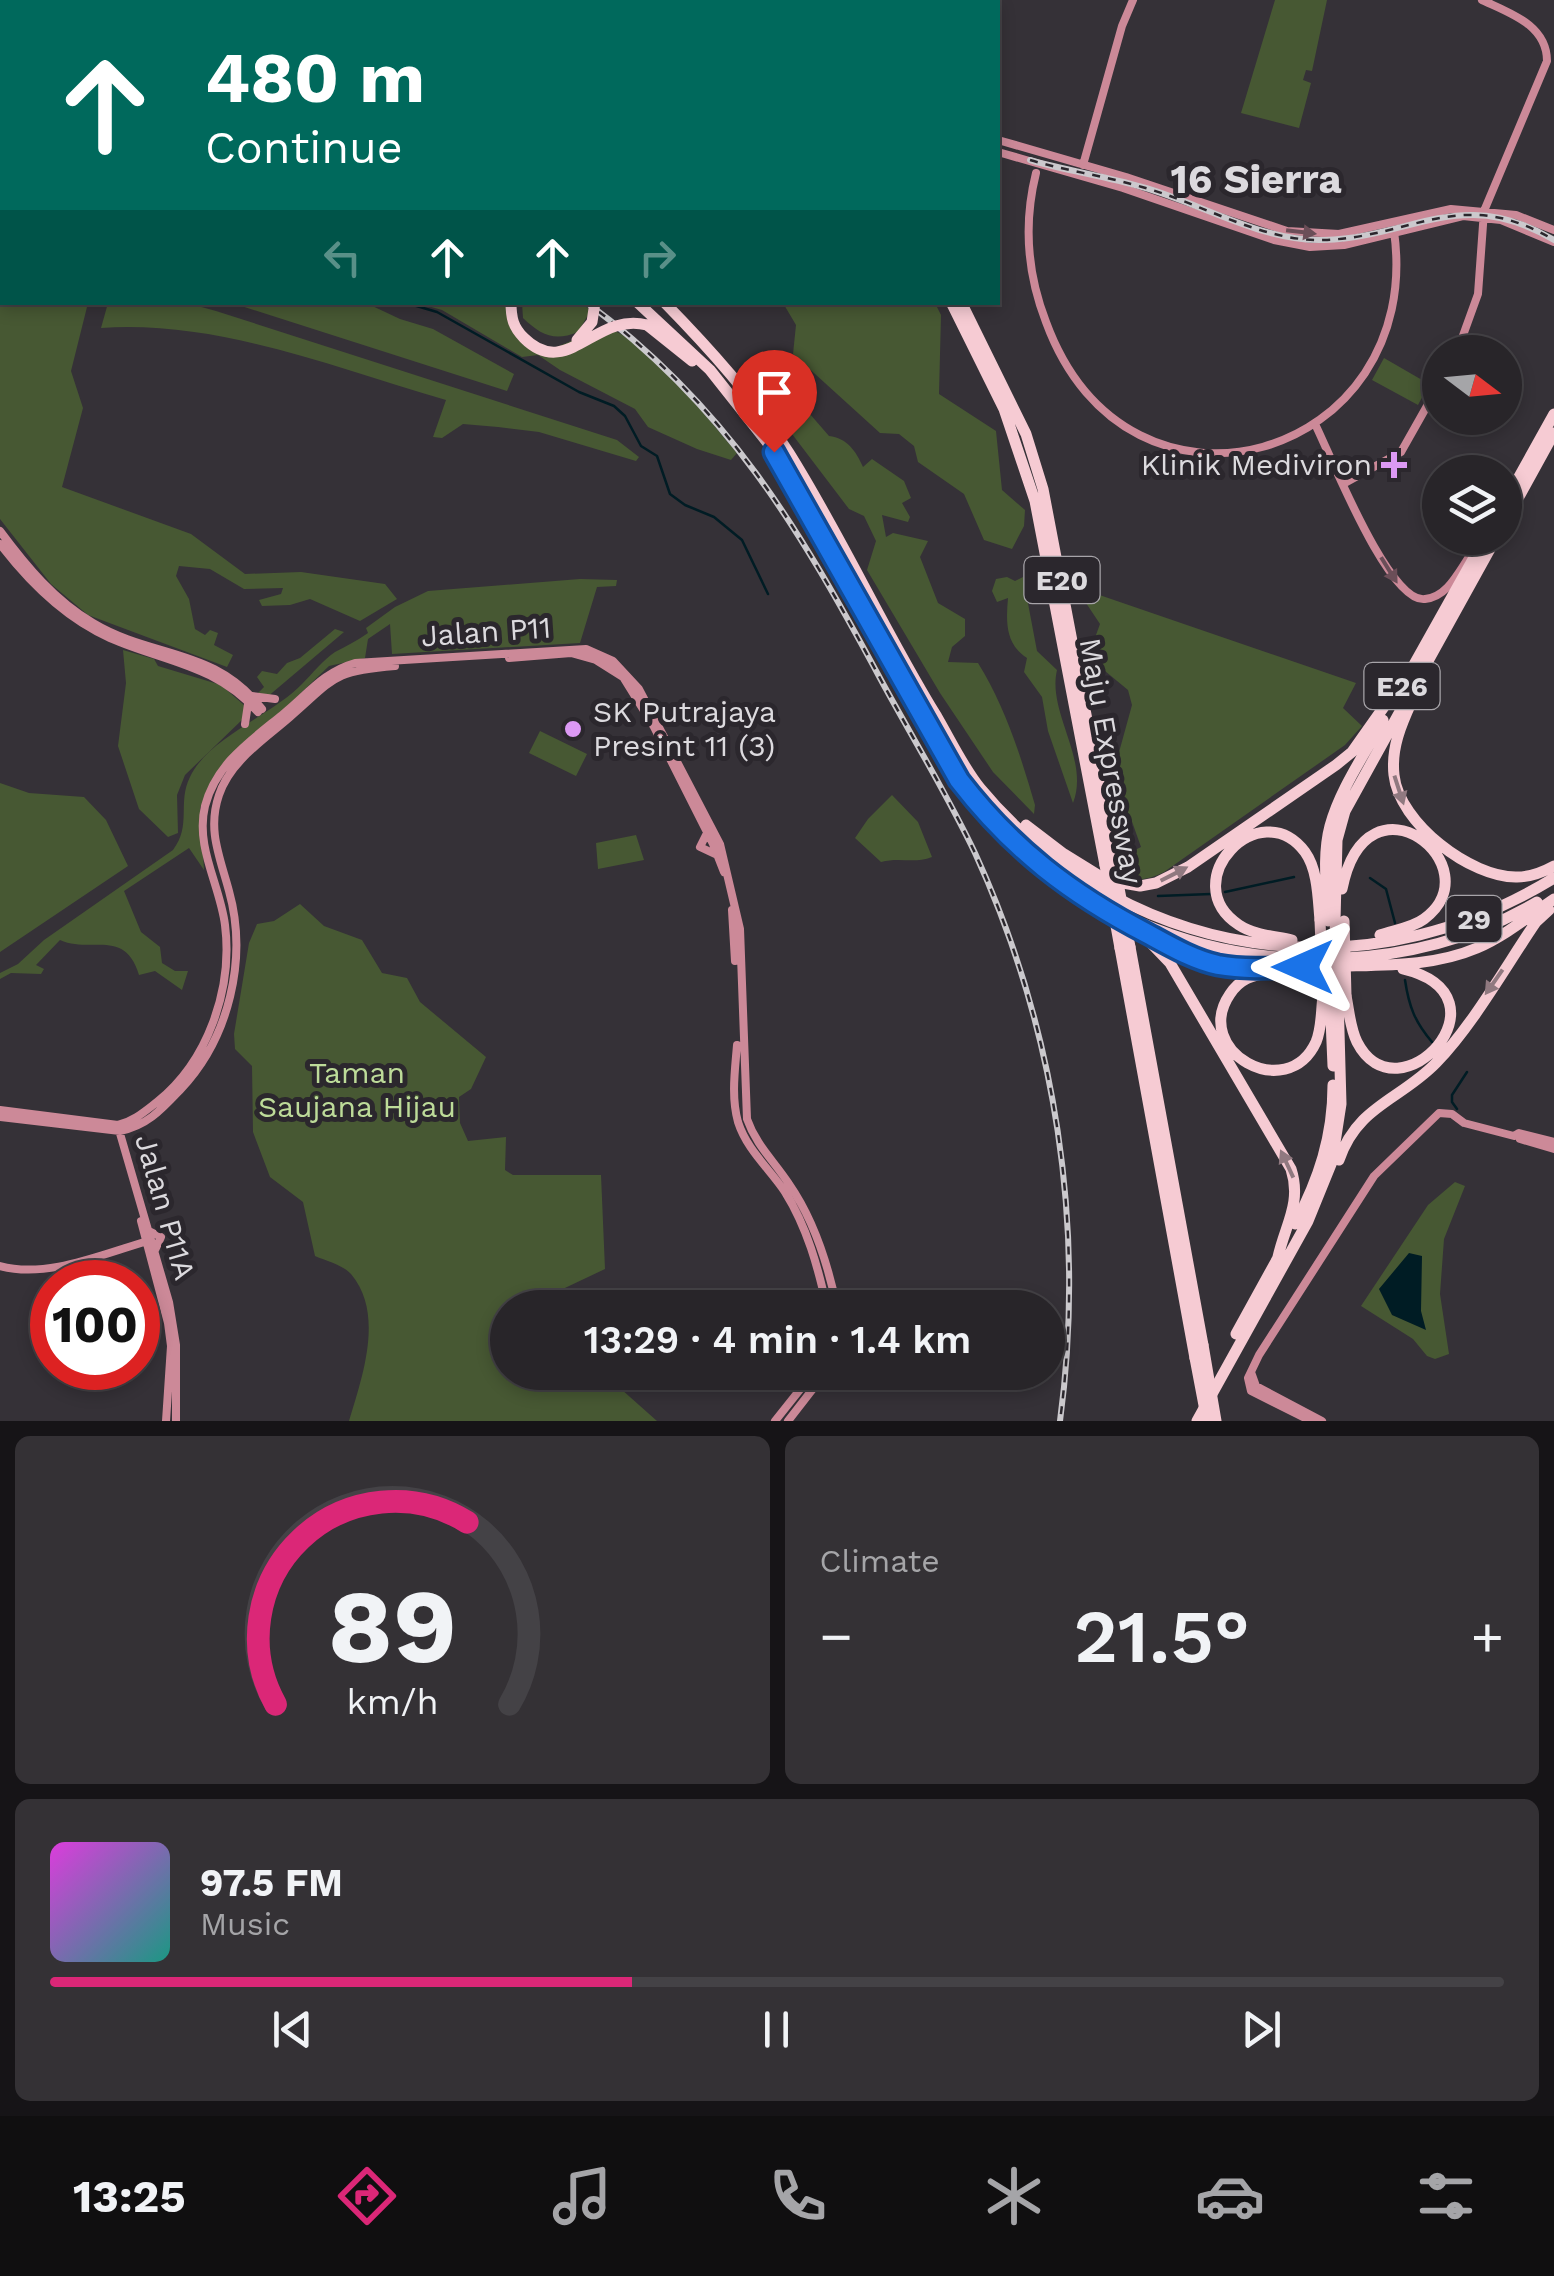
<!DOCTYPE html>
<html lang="en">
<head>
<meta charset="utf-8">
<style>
  body { margin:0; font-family:"Work Sans",sans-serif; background:#343135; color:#f1f3f6; height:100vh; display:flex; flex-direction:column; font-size:38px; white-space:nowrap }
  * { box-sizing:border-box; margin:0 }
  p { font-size:32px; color:#a5a5a8 }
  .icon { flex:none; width:55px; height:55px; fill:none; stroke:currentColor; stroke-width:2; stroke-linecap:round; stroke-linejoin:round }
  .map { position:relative; height:1421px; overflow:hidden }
  .drawer { display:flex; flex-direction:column; gap:15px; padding:15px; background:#161417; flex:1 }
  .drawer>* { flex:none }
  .top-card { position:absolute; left:0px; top:0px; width:1000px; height:305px; box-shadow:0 5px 15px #0003,0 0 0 2px #444246; background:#00695c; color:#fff; overflow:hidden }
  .needle { width:65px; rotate:106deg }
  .fabs { position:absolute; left:1422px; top:335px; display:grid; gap:20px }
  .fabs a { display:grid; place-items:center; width:100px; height:100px; border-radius:50%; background:#282529; box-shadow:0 5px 15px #0003,0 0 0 2px #444246; font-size:50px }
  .speed { position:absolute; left:30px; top:1260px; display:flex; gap:20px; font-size:50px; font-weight:700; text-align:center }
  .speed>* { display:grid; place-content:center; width:130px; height:130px; border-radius:50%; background:#282529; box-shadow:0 5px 15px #0003,0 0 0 2px #444246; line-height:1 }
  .speed .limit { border:15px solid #d22; background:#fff; color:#111 }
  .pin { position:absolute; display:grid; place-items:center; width:85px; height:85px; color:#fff; margin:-102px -42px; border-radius:50% 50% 50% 0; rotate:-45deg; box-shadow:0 0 10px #0007 }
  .pin .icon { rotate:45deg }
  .me { position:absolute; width:110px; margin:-55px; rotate:270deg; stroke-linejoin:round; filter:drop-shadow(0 0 8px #0008) }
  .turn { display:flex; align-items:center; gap:35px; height:210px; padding:0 40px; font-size:45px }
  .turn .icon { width:130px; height:130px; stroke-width:2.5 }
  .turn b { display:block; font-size:70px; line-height:85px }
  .lanes { display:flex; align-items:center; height:95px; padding:0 40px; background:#0003; justify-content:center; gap:50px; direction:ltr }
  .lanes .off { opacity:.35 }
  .big { font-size:75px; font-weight:600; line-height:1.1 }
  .drawer .card { flex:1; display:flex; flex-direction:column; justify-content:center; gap:15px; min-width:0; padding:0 35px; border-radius:15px; background:#343135 }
  .drawer .dial { align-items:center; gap:0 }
  .dial svg { height:260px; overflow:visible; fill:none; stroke:#444246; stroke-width:7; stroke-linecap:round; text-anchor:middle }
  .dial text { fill:#f1f3f6; stroke:none }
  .song { display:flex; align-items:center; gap:30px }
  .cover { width:120px; height:120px; border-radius:15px; background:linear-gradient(135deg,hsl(300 70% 55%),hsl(170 70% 35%)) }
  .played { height:10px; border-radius:5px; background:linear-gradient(90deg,#db2777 40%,#444246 40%) }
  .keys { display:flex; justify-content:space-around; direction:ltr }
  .heat { display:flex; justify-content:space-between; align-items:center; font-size:55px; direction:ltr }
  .drawer .tiles { flex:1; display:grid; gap:15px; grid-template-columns:1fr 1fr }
  .card:last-child { grid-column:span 2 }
  .trip { position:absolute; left:490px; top:1290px; width:575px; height:100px; border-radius:50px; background:#282529; box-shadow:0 5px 15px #0003,0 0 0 2px #444246; font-weight:600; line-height:100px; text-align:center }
  .menu { display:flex; height:160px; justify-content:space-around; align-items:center; background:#100f10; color:#a5a5a8 }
  .menu .icon { width:70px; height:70px }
  .menu .current { color:#db2777 }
  .menu b { font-size:45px; color:#f1f3f6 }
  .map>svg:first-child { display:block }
  .green { fill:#475833 }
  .water { fill:#001c24 }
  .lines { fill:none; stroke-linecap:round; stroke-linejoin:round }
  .stream { stroke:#001c24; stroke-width:2.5 }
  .secondary { stroke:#cc8998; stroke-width:8 }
  .primary { stroke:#f6a0b4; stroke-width:9 }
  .highway { stroke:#f6cbd3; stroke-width:11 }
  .rail-casing { stroke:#cbc9cd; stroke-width:6 }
  .rail { stroke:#2b272d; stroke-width:2.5; stroke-dasharray:8; stroke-linecap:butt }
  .highway-bridge { stroke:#f6cbd3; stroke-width:11 }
  .oneway { fill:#6b4e58 }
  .oneway2 { fill:#907980 }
  .route-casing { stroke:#114b97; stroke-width:25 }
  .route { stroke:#1a73e8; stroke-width:18 }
  .poi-dot { fill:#dc99f4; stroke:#2b272d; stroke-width:4 }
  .labels { text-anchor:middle; stroke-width:10; stroke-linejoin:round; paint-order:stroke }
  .shield { fill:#2b272d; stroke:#a7a4a9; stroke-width:2.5 }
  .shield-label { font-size:28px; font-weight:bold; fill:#dcdade }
  .poi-label { font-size:30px; fill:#dcdade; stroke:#2b272d; text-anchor:end }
  .street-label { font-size:30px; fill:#dcdade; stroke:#2b272d }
  .park-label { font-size:30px; fill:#bddb99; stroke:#2b272d }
  .district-label { font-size:40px; font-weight:bold; fill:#dcdade; stroke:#2b272d }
</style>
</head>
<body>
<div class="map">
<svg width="1554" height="1421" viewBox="0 0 1554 1421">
  <rect width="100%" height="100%" fill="#353137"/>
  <!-- green -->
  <path class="green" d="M 1275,0 L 1327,0 L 1312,71 L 1306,70 L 1303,80 L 1311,83 L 1299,128 L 1241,113 Z
    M 0,244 L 2,302 L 88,303 L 71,371 L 83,408 L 62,487 L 191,534 L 245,574 L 301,572 L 385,584 L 397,599 L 360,621 L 310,599 L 290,605 L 262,606 L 259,600 L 281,594 L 283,588 L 244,589 L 210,569 L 179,566 L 176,576 L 189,599 L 195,629 L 205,635 L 210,630 L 218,633 L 214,645 L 233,655 L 227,667 L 88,615 L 51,584 L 0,519 Z
    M 108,303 L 187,303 L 216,311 L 617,440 L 639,457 L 636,461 L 539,432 L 498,427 L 463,424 L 442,438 L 433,437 L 446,400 C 335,368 219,320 101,328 Z
    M 232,303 L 366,303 L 400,319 L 433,329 L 514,374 L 507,391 Z
    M 417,303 L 508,303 L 512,329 L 543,353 C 558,347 594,329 609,330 C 641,333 715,427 737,453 L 731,460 L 697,449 L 648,427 L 635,409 L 560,370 L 538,355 L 522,357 L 442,310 Z
    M 522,303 L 580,303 L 591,310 L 578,332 C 554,342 541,335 523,318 Z
    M 783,303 L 935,303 L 941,315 L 939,394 L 996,431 L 1002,490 L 1025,510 L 1024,526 L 1012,549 L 984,540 L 964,494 L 918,462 L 914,446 L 899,434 L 880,433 L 793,354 L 796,325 Z
    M 754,356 L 790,391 L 829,436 C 847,438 856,451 863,467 L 872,459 L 904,481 L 911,498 L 902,503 L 910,517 L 908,522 L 882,515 L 886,537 L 893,533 L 928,541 L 920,557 L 938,603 L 965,619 L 965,636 L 952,647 L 948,662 L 978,663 C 1005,706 1021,757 1035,805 L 1034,814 L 993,772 L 940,693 L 867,570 L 876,541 L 864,516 L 849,509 L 741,367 Z
    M 1384,358 L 1429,384 L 1418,405 L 1372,380 Z
    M 1007,577 L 1015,581 L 1023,577 L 1037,651 L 1057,670 C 1047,713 1090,759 1073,803 L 1048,731 L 1042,697 L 1024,672 L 1027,658 C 1005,644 1006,621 1008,598 L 997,602 L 992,591 L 996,579 Z
    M 580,579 L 617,580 L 616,586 L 597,587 L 580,643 L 392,654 L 390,624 L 368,639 L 365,658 L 329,666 L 215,775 L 200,808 L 204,870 L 189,848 L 124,891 L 141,932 L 160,947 L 162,963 L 175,971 L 188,971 L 182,990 L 155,971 L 139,975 C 125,928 91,954 60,940 L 36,965 L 44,969 L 41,974 L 11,973 L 0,979 L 0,973 L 18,964 L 44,940 L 173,850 C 192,825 177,803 190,777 C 209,737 271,716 302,684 C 312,674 323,660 335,652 C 346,646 357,641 368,633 L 366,628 L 395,607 L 428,591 Z
    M 1082,589 L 1356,683 L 1343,708 L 1362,726 L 1345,745 L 1164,872 C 1153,878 1137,882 1125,878 L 1121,857 L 1141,847 L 1130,816 L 1110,785 L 1132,705 L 1128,690 L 1088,657 L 1100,624 L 1082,597 Z
    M 335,629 L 344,632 L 266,698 L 257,694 L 264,687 L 257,677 L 262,671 L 277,674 L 287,663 L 300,658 Z
    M 123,650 L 154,659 L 158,666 L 221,685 L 245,706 L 245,717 L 185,775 L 177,795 L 178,833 L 168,837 L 139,809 L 118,746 L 126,683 Z
    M 540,731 L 587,754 L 576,776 L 529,753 Z
    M 0,783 L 29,793 L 84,797 L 106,820 L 128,866 L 0,952 Z
    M 892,795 L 918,822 L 932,857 C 914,864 900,857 881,862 L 855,838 L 868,819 Z
    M 636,835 L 644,860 L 598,869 L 596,843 Z
    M 300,904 L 324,926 L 362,940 L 382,973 L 407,978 L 420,1002 L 486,1057 L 471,1089 L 459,1097 L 460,1123 L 468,1141 L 506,1137 L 505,1170 L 513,1175 L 601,1175 L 605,1269 L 548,1296 L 543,1307 L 508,1308 L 508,1372 L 603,1373 L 657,1421 L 349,1421 C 362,1377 385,1314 351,1274 C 343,1265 326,1261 315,1256 L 303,1202 L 270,1177 L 253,1132 L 252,1066 L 235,1049 L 234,1034 L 249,943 L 257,924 L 274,921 Z
    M 1455,1182 L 1465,1186 L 1444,1239 L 1440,1294 L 1449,1354 L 1435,1359 L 1427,1356 L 1413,1339 L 1361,1306 L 1428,1205 Z"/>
  <!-- water -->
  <path class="water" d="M 1409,1253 L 1422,1256 L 1421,1311 L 1426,1330 L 1392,1315 L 1379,1289 Z"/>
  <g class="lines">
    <!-- stream -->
    <path class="stream" d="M 403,302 L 437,312 L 579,392 L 614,406 L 625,416 L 641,446 L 657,456 L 670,494 L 685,505 L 714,517 L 742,540 L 768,594
      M 1370,878 L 1386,889 L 1395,923
      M 1225,892 L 1294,877
      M 1158,896 L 1211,894
      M 1405,980 C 1409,1007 1415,1022 1432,1042
      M 1457,1109 L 1452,1102 L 1452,1095 L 1467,1072"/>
    <!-- secondary -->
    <path class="secondary" d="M 998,140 L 1126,177 L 1287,231 L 1339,234 L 1451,209 L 1516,215 L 1554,230
      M 998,152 L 1123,188 L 1274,240 L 1310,247 L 1344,245 L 1463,216 L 1501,220 L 1554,242
      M 1083,165 L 1122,26 L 1133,0
      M 1036,173 C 1023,225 1027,273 1046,322 C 1129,548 1426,459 1394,231
      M 1457,352 L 1478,294 L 1484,211 L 1547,61 C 1547,25 1510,13 1482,0
      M 1315,424 C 1331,456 1389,604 1425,599 C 1447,597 1458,573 1469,557
      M 1343,484 L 1401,452 L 1440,383
      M 0,531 C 26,566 55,601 93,623 C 153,659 214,647 262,709
      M 0,544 C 29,582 65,618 110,638 C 165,662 215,664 258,712
      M 509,658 L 571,653 L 596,660 L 623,677 L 654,727 L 713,844 L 724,872
      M 252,696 L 275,699
      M 245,724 L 248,704
      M 707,833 L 700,847 L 717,855
      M 732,910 L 735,961
      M 737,1045 C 735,1070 731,1097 738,1122 C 747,1150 769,1168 785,1192 C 807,1227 818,1267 827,1308
      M 0,1110 L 118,1125 C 134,1121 144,1112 157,1102 C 208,1061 233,989 225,925 C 220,885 195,847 205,806 C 216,764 250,741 282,715 C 307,695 323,672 355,663 L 586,649 L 613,661 L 639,689 L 720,844 L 740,929 L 747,1119 C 756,1145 774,1161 789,1184 C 814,1220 828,1264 837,1308
      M 0,1117 L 120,1131 C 147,1126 162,1109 181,1089 C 229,1038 248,959 229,891 C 220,857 207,830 219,795 C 230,761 265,739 290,717 C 335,678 332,671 395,666
      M 119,1130 L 169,1302 L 176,1345 L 176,1421
      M 1520,1139 L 1554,1149
      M 141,1221 L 168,1323 L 171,1346 L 166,1421
      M 149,1231 L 161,1237 L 155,1250
      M 0,1266 C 47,1279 102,1254 148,1241
      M 1251,1372 L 1256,1386 L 1322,1421
      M 775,1421 L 814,1372
      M 788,1421 L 826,1372
      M 1311,1421 L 1251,1391 L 1248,1378 L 1259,1355 L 1374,1176 L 1439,1113 L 1452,1114 L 1464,1123 L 1514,1136 L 1519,1133 L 1554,1142"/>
    <!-- primary -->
    <path class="primary" d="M 166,0 L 173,2
      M 191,0 L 201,2"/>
    <!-- highway -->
    <path class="highway" d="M 656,0 L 661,2
      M 0,151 L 2,151
      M 0,163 L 2,163
      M 637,302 L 710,370 L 767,442 L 959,780 C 1013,851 1073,895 1152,936 C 1174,947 1197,961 1221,965 C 1261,971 1303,967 1343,966 C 1388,965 1435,966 1477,948 C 1505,936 1529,916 1554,899
      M 664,302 C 710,349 754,398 789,453 C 843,539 884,631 937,717 C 951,741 963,767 980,788 C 1052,875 1160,934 1273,945 C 1372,956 1469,930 1554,878
      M 951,302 L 1004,409 L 1035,501 L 1105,865
      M 961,302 L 1026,434 L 1043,489 L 1116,872
      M 647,325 L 692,361
      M 1505,502 L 1554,414
      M 1505,522 L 1554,433
      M 1397,695 L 1485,538
      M 1412,701 C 1401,725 1391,748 1394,775 C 1399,823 1471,878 1517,877 C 1530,877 1543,872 1554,866
      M 1026,825 L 1064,854 L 1106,880 L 1140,886 L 1156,883 L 1188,867 L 1336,765 L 1352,752 L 1393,694 L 1401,689
      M 1342,889 C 1367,764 1495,867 1424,919 C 1412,928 1394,930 1380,935
      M 1328,921 C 1327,890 1322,856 1330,826 C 1340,789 1365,754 1383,720
      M 1335,921 L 1337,840 L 1345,811 L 1496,538
      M 1141,923 C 1266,976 1419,971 1537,902
      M 1146,938 L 1170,963 L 1291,1169 C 1302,1203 1285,1225 1278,1257
      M 1292,940 C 1275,936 1254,935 1239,925 C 1174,882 1260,792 1305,852 C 1318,870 1318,899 1320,920
      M 1130,947 L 1203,1345
      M 1120,948 L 1195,1358
      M 1269,973 C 1252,975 1240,979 1230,994 C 1191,1051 1287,1105 1316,1042 C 1322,1028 1321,1011 1323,996
      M 1330,995 L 1333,1066
      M 1346,996 C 1349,1010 1350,1028 1357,1042 C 1398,1122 1516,996 1403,969
      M 1339,1160 C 1357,1106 1400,1100 1436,1063 C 1473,1025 1506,966 1536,922 L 1549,910
      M 1295,1224 C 1319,1179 1333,1136 1333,1085
      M 1236,1334 L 1280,1254
      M 1197,1421 L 1308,1221 L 1332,1162 L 1341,1104 L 1338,995"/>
    <!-- rail casing -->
    <g class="rail-casing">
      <path id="rail" d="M 735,0 L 748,2
        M 584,2 L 621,0
        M 630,2 L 675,0
        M 0,37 L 2,37
        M 1030,160 C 1067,171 1105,176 1142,187 C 1201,203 1262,242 1324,240 C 1414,237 1462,185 1554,240
        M 0,181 L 2,181
        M 586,302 C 728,407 799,528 881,680 C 912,737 947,794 975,853 C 1056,1030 1086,1227 1060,1421"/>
    </g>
    <!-- rail -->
    <use href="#rail" class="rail"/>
    <!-- highway-bridge -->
    <path class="highway-bridge" d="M 640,0 L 644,2
      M 511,302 C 511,318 513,327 524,338 C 567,381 596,311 647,325
      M 577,340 L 592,322 L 595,302
      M 1105,865 L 1120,948
      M 1116,872 L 1130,947
      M 1320,920 L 1323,996
      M 1335,921 L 1338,995
      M 1344,921 L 1346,996
      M 1203,1345 L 1216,1421
      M 1195,1358 L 1207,1421"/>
  </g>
  <!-- one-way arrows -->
  <defs><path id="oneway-solid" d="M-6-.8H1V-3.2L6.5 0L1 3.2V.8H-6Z" transform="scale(2.5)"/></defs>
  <g class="oneway">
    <use href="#oneway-solid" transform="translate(1301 232) rotate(7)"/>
    <use href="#oneway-solid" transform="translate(1389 570) rotate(58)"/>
  </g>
  <g class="oneway2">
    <use href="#oneway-solid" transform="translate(1399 790) rotate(72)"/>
    <use href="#oneway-solid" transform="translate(1174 874) rotate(-27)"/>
    <use href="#oneway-solid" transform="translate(1494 982) rotate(125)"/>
    <use href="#oneway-solid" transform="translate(1287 1164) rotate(-115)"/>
  </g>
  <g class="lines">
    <!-- route casing -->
    <g class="route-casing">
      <path id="route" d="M 774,452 L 959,780 C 1012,849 1071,894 1148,934 C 1170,946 1194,960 1218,965 C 1246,970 1275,968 1303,967"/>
    </g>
    <!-- route -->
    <use href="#route" class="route"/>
  </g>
  <!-- markers -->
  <g class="poi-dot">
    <path d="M1389 450h10v10h10v10h-10v10h-10v-10h-10v-10h10z"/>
    <circle cx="573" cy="729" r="10"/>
  </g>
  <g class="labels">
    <!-- shield labels -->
    <g class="shield">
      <rect x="1024.5" y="557" width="75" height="46" rx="8"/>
      <rect x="1364.5" y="663" width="75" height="46" rx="8"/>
      <rect x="1446.5" y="896" width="55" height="46" rx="8"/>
    </g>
    <g class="shield-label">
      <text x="1062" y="590">E20</text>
      <text x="1402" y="696">E26</text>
      <text x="1474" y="929">29</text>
    </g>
    <!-- poi labels -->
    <g class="poi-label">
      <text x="1372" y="475">Klinik Mediviron</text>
      <text x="593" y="722" text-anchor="start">SK Putrajaya<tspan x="593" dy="34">Presint 11 (3)</tspan></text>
    </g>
    <!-- street labels -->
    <g class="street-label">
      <text transform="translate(486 632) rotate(-4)" y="10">Jalan P11</text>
      <text transform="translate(1111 761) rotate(80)" y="10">Maju Expressway</text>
      <text transform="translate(165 1207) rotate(74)" y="10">Jalan P11A</text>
    </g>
    <!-- park labels -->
    <g class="park-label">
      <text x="357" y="1083">Taman<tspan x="357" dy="34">Saujana Hijau</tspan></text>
    </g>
    <!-- district labels -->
    <g class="district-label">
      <text x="1256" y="193">16 Sierra</text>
    </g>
  </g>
</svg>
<div class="fabs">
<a><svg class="needle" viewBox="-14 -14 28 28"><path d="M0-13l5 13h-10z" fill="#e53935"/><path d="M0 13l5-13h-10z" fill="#a5a5a8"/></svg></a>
<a><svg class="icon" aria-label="layers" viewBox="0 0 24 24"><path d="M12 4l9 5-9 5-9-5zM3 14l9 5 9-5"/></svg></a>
</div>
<div class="speed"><div class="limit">100</div></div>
<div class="pin" style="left:774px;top:452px;background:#d93025"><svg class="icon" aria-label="arrive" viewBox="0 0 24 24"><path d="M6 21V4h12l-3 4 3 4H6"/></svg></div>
<svg class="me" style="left:1303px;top:967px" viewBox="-20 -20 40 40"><path d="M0-17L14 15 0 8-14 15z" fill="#1a73e8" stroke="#fff" stroke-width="4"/></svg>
<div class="trip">13:29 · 4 min · 1.4 km</div>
<div class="top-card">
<div class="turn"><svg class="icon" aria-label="ahead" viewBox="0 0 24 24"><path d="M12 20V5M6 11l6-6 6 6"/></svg><div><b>480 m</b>Continue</div></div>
<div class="lanes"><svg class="icon off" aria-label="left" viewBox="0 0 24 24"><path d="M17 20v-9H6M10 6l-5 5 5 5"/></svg><svg class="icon" aria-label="ahead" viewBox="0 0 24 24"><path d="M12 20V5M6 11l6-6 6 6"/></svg><svg class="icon" aria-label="ahead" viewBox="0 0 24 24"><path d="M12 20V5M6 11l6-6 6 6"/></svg><svg class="icon off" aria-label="right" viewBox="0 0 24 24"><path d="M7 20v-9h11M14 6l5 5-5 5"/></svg></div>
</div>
</div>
<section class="drawer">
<div class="tiles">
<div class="card dial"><svg viewBox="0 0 100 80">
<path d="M14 69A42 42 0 1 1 86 69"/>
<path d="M14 69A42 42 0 0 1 73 13" stroke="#db2777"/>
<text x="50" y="56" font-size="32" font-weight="700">89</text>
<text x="50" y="72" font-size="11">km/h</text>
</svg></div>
<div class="card"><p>Climate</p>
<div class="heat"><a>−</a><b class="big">21.5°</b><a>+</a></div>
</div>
<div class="card">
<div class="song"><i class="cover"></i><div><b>97.5 FM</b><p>Music</p></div></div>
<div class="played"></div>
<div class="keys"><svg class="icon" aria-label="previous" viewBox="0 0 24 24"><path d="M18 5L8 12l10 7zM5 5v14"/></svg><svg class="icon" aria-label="pause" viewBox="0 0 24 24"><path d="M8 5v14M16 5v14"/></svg><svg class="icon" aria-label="next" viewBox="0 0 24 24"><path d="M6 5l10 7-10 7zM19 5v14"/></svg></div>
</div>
</div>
</section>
<nav class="menu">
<b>13:25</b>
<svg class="icon current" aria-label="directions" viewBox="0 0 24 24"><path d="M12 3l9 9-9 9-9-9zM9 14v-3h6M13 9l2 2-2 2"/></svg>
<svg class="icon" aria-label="music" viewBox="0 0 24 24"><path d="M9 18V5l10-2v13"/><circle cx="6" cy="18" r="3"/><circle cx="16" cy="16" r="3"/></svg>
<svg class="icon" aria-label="phone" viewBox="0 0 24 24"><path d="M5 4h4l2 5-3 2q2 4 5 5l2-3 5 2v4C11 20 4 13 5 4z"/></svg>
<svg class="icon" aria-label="climate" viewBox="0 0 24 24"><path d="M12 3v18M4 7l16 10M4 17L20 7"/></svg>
<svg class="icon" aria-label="car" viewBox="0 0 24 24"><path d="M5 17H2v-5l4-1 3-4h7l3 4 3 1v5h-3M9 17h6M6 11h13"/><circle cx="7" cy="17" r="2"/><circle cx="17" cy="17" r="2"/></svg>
<svg class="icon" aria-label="filters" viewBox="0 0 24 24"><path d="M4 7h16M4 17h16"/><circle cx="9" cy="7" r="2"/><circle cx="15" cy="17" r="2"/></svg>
</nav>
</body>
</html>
